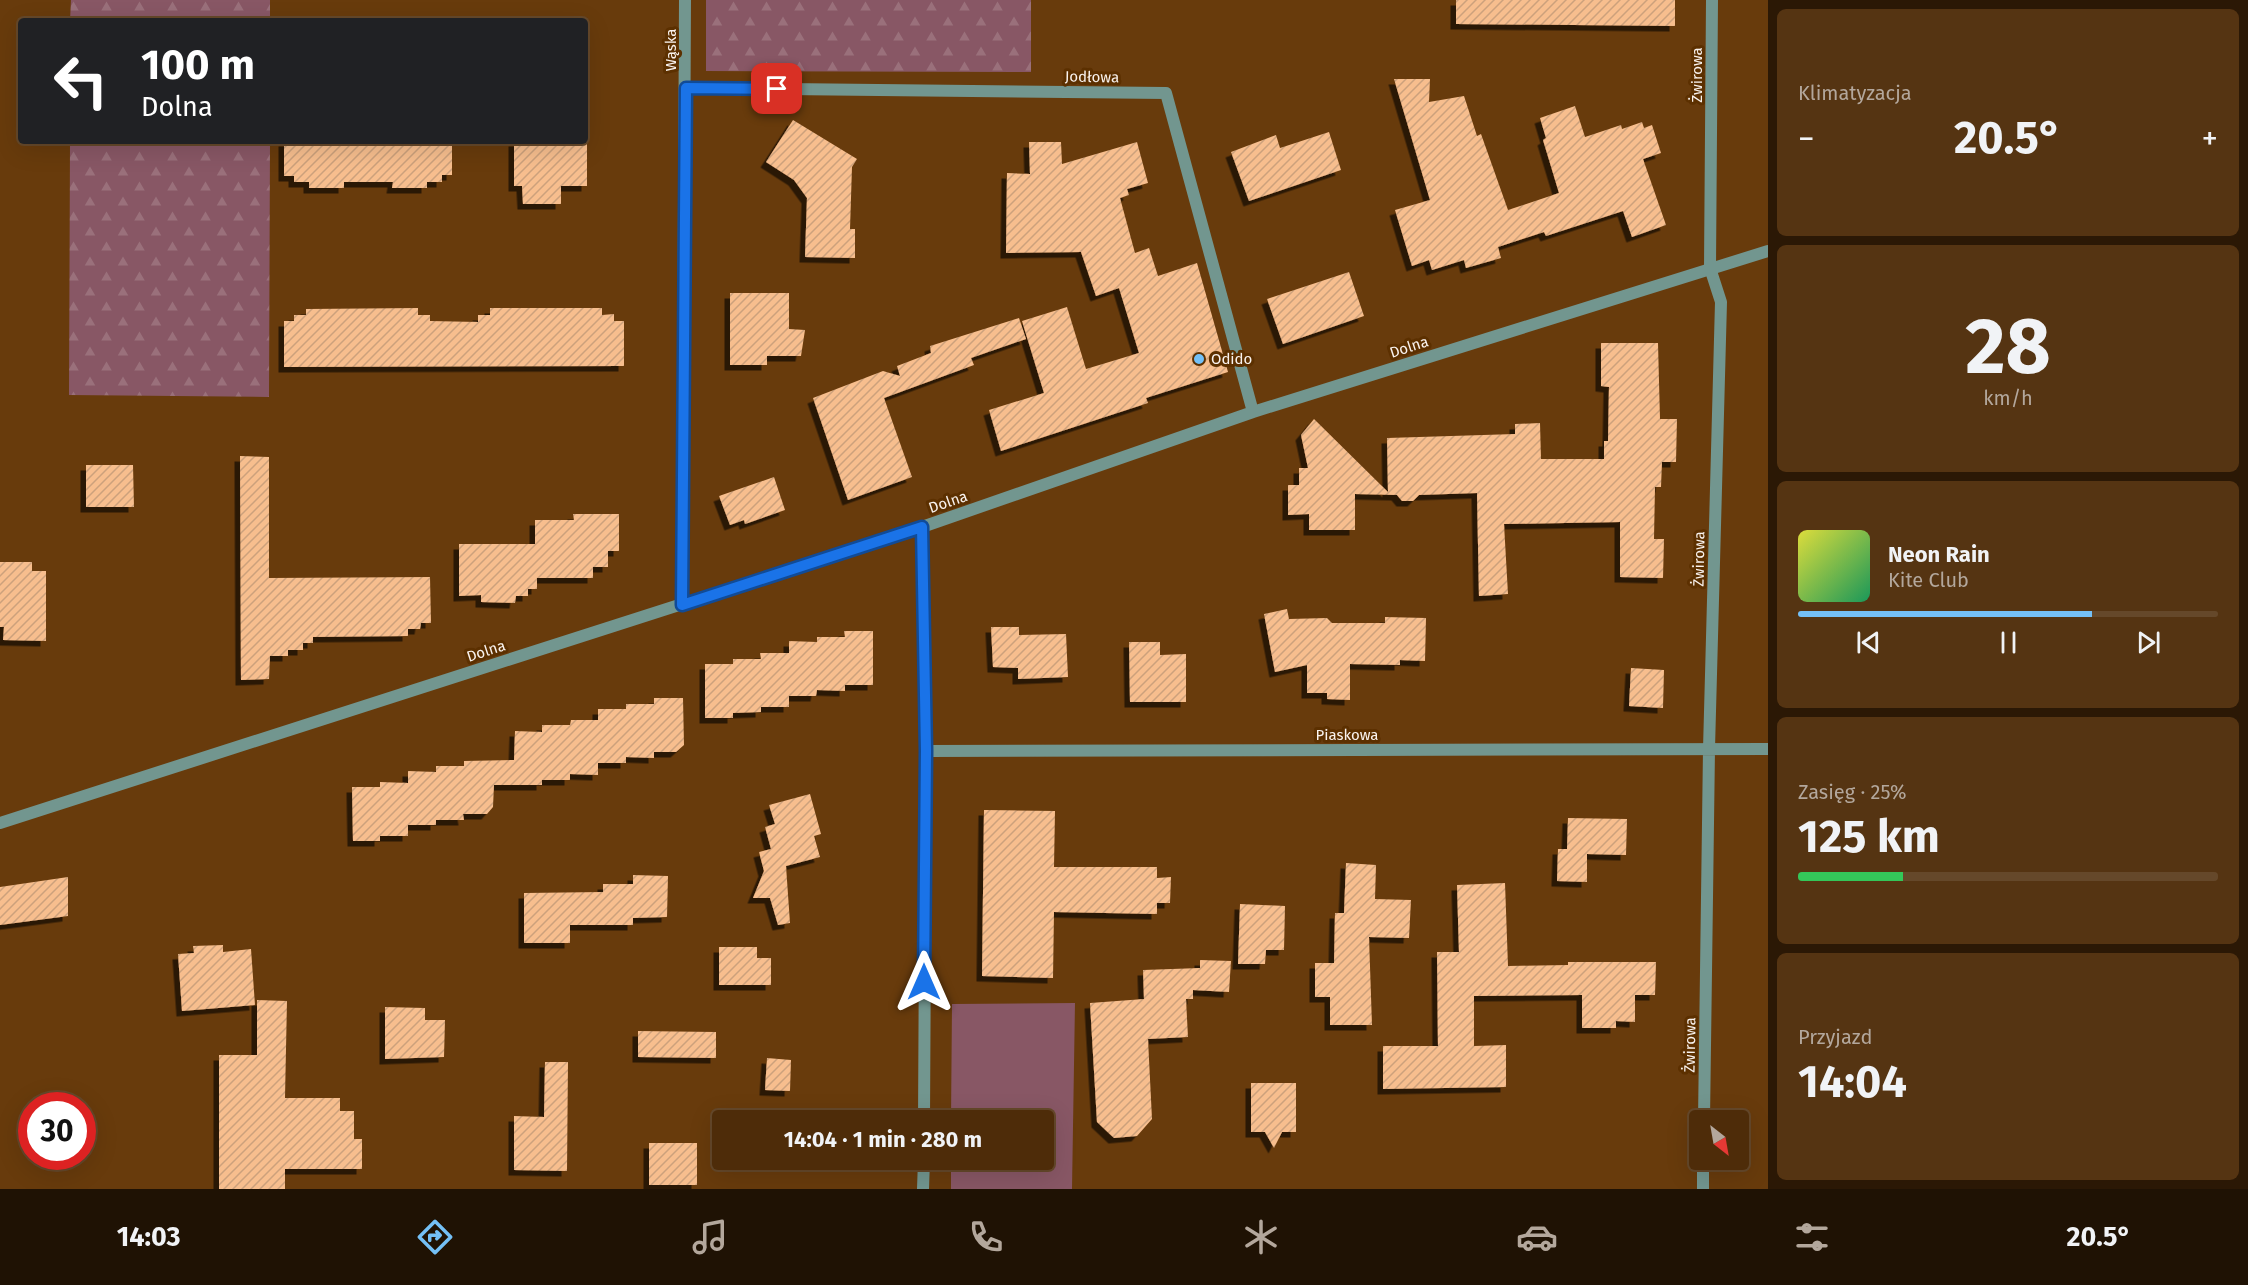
<!DOCTYPE html>
<html lang="pl">
<head>
<meta charset="utf-8">
<style>
  body { margin:0; font-family:"Fira Sans",sans-serif; background:#553412; color:#f1f3f6; height:100vh; display:flex; flex-direction:column; font-size:22px; white-space:nowrap }
  * { box-sizing:border-box; margin:0 }
  p { font-size:20px; color:#b3a79c }
  .icon { flex:none; width:33px; height:33px; fill:none; stroke:currentColor; stroke-width:2; stroke-linecap:round; stroke-linejoin:round }
  .map { position:relative; flex:1; overflow:hidden }
  .panel { display:flex; flex-direction:column; gap:9px; padding:9px; background:#2b1805; width:480px }
  .panel>* { flex:none }
  .guide { position:absolute; left:18px; top:18px; width:570px; height:126px; border-radius:6px; box-shadow:0 6px 24px #0002,0 0 0 2px #65482a; background:#202124; color:#fff; overflow:hidden }
  .needle { width:39px; rotate:149deg }
  .buttons { position:absolute; left:1689px; top:1110px; display:grid; gap:12px }
  .buttons a { display:grid; place-items:center; width:60px; height:60px; border-radius:6px; background:#4e2c09; box-shadow:0 6px 24px #0002,0 0 0 2px #65482a; font-size:30px }
  .speed { position:absolute; left:18px; top:1092px; display:flex; gap:12px; font-size:30px; font-weight:700; text-align:center }
  .speed>* { display:grid; place-content:center; width:78px; height:78px; border-radius:50%; background:#4e2c09; box-shadow:0 6px 24px #0002,0 0 0 2px #65482a; line-height:1 }
  .speed .limit { border:9px solid #d22; background:#fff; color:#111 }
  .pin { position:absolute; display:grid; place-items:center; width:51px; height:51px; color:#fff; margin:-26px; border-radius:12px; box-shadow:0 3px 9px #0006 }
  .me { position:absolute; width:66px; margin:-33px; rotate:0deg; stroke-linejoin:round; filter:drop-shadow(0 0 4px #0008) }
  .turn { display:flex; align-items:center; gap:21px; height:126px; padding:0 24px; font-size:27px }
  .turn .icon { width:78px; height:78px; stroke-width:2.5 }
  .turn b { display:block; font-size:42px; line-height:51px }
  .big { font-size:45px; font-weight:700; line-height:1.1 }
  .panel .card { flex:1; display:flex; flex-direction:column; justify-content:center; gap:9px; min-width:0; padding:0 21px; border-radius:9px; background:#553412 }
  .panel .dial { align-items:center; gap:0 }
  .dial b { font-size:78px; line-height:1 }
  .song { display:flex; align-items:center; gap:18px }
  .cover { width:72px; height:72px; border-radius:9px; background:linear-gradient(135deg,hsl(60 70% 55%),hsl(150 70% 35%)) }
  .played { height:6px; border-radius:3px; background:linear-gradient(90deg,#74c0f6 70%,#65482a 70%) }
  .keys { display:flex; justify-content:space-around; direction:ltr }
  .heat { display:flex; justify-content:space-between; align-items:center; font-size:33px; direction:ltr }
  .charge { height:9px; border-radius:4px; background:linear-gradient(90deg,#34c759 25%,#65482a 0) }
  .trip { position:absolute; left:712px; top:1110px; width:342px; height:60px; border-radius:6px; background:#4e2c09; box-shadow:0 6px 24px #0002,0 0 0 2px #65482a; font-weight:700; line-height:60px; text-align:center }
  .tab-bar { display:flex; height:96px; justify-content:space-around; align-items:center; background:#1f1204; color:#b3a79c }
  .tab-bar .icon { width:42px; height:42px }
  .tab-bar .current { color:#74c0f6 }
  .tab-bar b { font-size:27px; color:#f1f3f6 }
  main { display:flex; flex:1; min-height:0 }
  .map>svg:first-child { display:block }
  .green { fill:#885765 }
  .forest { fill:url(#forest-firs) }
  .building { fill:url(#building-hatch); filter:url(#shadow) }
  .lines { fill:none; stroke-linecap:round; stroke-linejoin:round }
  .minor { stroke:#72968f; stroke-width:12 }
  .route-casing { stroke:#114b97; stroke-width:15 }
  .route { stroke:#1a73e8; stroke-width:10 }
  .poi-dot { fill:#74c0f6; stroke:#5c3000; stroke-width:2 }
  .labels { text-anchor:middle; stroke-width:6; stroke-linejoin:round; paint-order:stroke }
  .street-label { font-size:15px; fill:#faf3ee; stroke:#5c3000 }
  .poi-label { font-size:15px; fill:#faf3ee; stroke:#5c3000; text-anchor:start }
</style>
</head>
<body>
<main>
<div class="map">
<svg width="1768" height="1189" viewBox="0 0 1768 1189">
  <defs>
    <pattern id="forest-firs" width="22" height="20" patternUnits="userSpaceOnUse" patternTransform="scale(1.5)"><rect width="22" height="20" fill="#885765"/><path d="M5 1l3.5 6h-7zM16 11l3.5 6h-7z" fill="#9a707b"/></pattern>
    <pattern id="building-hatch" width="6" height="6" patternUnits="userSpaceOnUse" patternTransform="scale(1.5)"><rect width="6" height="6" fill="#f7be8e"/><path d="M-1 1l2-2M0 6l6-6M5 7l2-2" fill="none" stroke="#cca17c"/></pattern>
    <filter id="shadow"><feDropShadow dx="-5.5" dy="5.5" stdDeviation="0" flood-color="#0009"/></filter>
  </defs>
  <rect width="100%" height="100%" fill="#683b0c"/>
  <!-- green -->
  <path class="green" d="M 1075,1003 L 1072,1189 L 951,1189 L 951,1160 L 1044,1160 L 1044,1120 L 951,1120 L 952,1004 Z"/>
  <!-- forest -->
  <path class="forest" d="M 71,0 L 270,0 L 270,21 L 70,21 Z
    M 706,0 L 1031,0 L 1031,72 L 706,71 Z
    M 70,141 L 270,141 L 269,397 L 69,395 Z"/>
  <!-- building -->
  <path class="building" d="M 1456,0 L 1675,0 L 1675,26 L 1456,24 Z
    M 1394,79 L 1430,79 L 1429,102 L 1464,96 L 1477,136 L 1481,134 L 1508,210 L 1559,193 L 1543,140 L 1546,138 L 1540,118 L 1575,106 L 1585,137 L 1621,125 L 1622,129 L 1642,122 L 1644,128 L 1652,125 L 1661,153 L 1643,159 L 1666,225 L 1632,237 L 1623,211 L 1546,236 L 1544,232 L 1498,247 L 1501,258 L 1466,268 L 1464,260 L 1432,270 L 1429,260 L 1412,266 L 1395,210 L 1430,200 Z
    M 793,120 L 857,159 L 852,167 L 850,229 L 855,229 L 855,258 L 805,257 L 807,198 L 794,180 L 766,162 Z
    M 1329,132 L 1341,170 L 1249,201 L 1231,152 L 1276,135 L 1280,148 Z
    M 284,141 L 452,141 L 452,175 L 442,175 L 442,182 L 427,182 L 427,188 L 392,188 L 393,182 L 344,182 L 344,188 L 309,188 L 309,182 L 294,182 L 294,176 L 284,176 Z
    M 514,141 L 587,141 L 587,186 L 561,186 L 561,204 L 523,204 L 522,186 L 514,186 Z
    M 1029,142 L 1061,142 L 1062,164 L 1137,142 L 1148,183 L 1127,189 L 1129,195 L 1120,198 L 1135,253 L 1149,248 L 1158,276 L 1197,263 L 1228,372 L 1146,398 L 1148,403 L 1001,451 L 989,410 L 1044,393 L 1022,321 L 1067,307 L 1086,369 L 1139,353 L 1119,288 L 1096,296 L 1081,252 L 1006,253 L 1007,173 L 1030,174 Z
    M 1349,272 L 1364,316 L 1283,344 L 1267,299 Z
    M 730,293 L 789,293 L 789,329 L 805,330 L 801,356 L 767,356 L 767,365 L 730,365 Z
    M 418,308 L 418,315 L 430,315 L 430,321 L 478,322 L 478,315 L 490,315 L 490,308 L 602,308 L 602,315 L 614,314 L 614,321 L 624,321 L 624,366 L 284,367 L 284,321 L 294,321 L 294,315 L 306,315 L 306,309 Z
    M 1019,318 L 1026,339 L 971,358 L 974,365 L 884,398 L 912,477 L 848,500 L 813,398 L 883,371 L 900,376 L 897,366 L 931,353 L 930,346 Z
    M 1601,343 L 1658,343 L 1660,419 L 1677,419 L 1676,462 L 1662,462 L 1661,487 L 1655,487 L 1654,539 L 1664,539 L 1663,578 L 1620,577 L 1620,522 L 1504,524 L 1508,594 L 1479,596 L 1477,493 L 1419,495 L 1413,501 L 1402,501 L 1397,495 L 1355,494 L 1355,530 L 1309,530 L 1309,514 L 1288,515 L 1288,485 L 1299,485 L 1299,468 L 1308,468 L 1301,435 L 1314,419 L 1388,492 L 1387,438 L 1515,434 L 1515,424 L 1540,423 L 1541,459 L 1604,459 L 1604,441 L 1608,441 L 1609,387 L 1601,386 Z
    M 240,456 L 269,457 L 269,578 L 430,577 L 431,623 L 421,623 L 420,629 L 408,629 L 408,636 L 313,637 L 313,643 L 303,643 L 303,650 L 288,650 L 288,656 L 270,656 L 269,679 L 241,680 Z
    M 86,465 L 133,465 L 134,507 L 86,507 Z
    M 774,477 L 785,510 L 745,524 L 744,520 L 730,525 L 719,496 Z
    M 573,514 L 619,514 L 619,551 L 608,551 L 608,567 L 593,567 L 593,578 L 537,578 L 537,589 L 528,589 L 528,596 L 516,596 L 515,603 L 481,602 L 481,595 L 459,596 L 459,544 L 535,544 L 535,520 L 574,520 Z
    M 0,562 L 32,562 L 32,571 L 46,571 L 46,641 L 3,640 L 4,627 L 0,627 Z
    M 1287,609 L 1289,619 L 1327,618 L 1332,623 L 1385,623 L 1385,617 L 1426,618 L 1425,661 L 1400,660 L 1400,665 L 1350,664 L 1350,700 L 1327,699 L 1327,693 L 1307,693 L 1307,665 L 1275,672 L 1264,614 Z
    M 991,627 L 1019,627 L 1019,635 L 1066,634 L 1068,677 L 1018,679 L 1018,668 L 993,667 Z
    M 844,631 L 873,631 L 873,685 L 845,685 L 845,691 L 817,690 L 816,696 L 789,696 L 789,707 L 761,707 L 761,712 L 733,713 L 733,718 L 705,718 L 705,664 L 733,664 L 733,659 L 761,659 L 760,653 L 789,653 L 789,641 L 817,642 L 817,637 L 845,637 Z
    M 1129,642 L 1160,642 L 1160,655 L 1186,654 L 1186,702 L 1130,702 Z
    M 1631,668 L 1664,670 L 1663,708 L 1629,706 Z
    M 654,698 L 683,698 L 684,745 L 676,752 L 654,752 L 654,758 L 626,757 L 626,763 L 598,763 L 598,775 L 570,774 L 570,780 L 542,780 L 542,785 L 494,785 L 493,807 L 487,814 L 463,814 L 464,820 L 436,820 L 436,825 L 408,825 L 408,836 L 380,836 L 380,841 L 353,841 L 352,787 L 380,787 L 380,782 L 408,783 L 408,771 L 436,772 L 436,766 L 464,766 L 464,761 L 514,760 L 515,731 L 542,732 L 542,725 L 570,725 L 571,720 L 598,720 L 598,709 L 626,709 L 626,704 L 654,704 Z
    M 810,794 L 821,834 L 814,836 L 820,857 L 786,866 L 790,923 L 778,925 L 770,898 L 753,898 L 764,871 L 759,852 L 771,849 L 765,827 L 775,824 L 769,805 Z
    M 984,810 L 1055,811 L 1054,867 L 1157,867 L 1157,878 L 1171,877 L 1170,903 L 1157,903 L 1157,914 L 1054,912 L 1053,978 L 982,976 Z
    M 1568,818 L 1627,819 L 1626,855 L 1587,854 L 1587,882 L 1557,881 L 1558,849 L 1567,849 Z
    M 1346,863 L 1376,865 L 1375,899 L 1411,900 L 1409,938 L 1369,937 L 1372,1025 L 1330,1025 L 1330,997 L 1315,997 L 1315,963 L 1334,963 L 1335,913 L 1344,913 Z
    M 633,875 L 668,876 L 667,917 L 633,918 L 633,925 L 570,925 L 570,943 L 524,943 L 524,893 L 603,892 L 603,884 L 633,884 Z
    M 68,877 L 68,916 L 0,925 L 0,887 Z
    M 1505,883 L 1508,966 L 1568,965 L 1568,962 L 1656,962 L 1655,995 L 1635,995 L 1635,1022 L 1616,1021 L 1616,1028 L 1582,1028 L 1582,995 L 1474,996 L 1474,1046 L 1506,1045 L 1506,1087 L 1383,1089 L 1383,1046 L 1438,1046 L 1437,952 L 1459,952 L 1457,885 Z
    M 1240,904 L 1285,906 L 1284,950 L 1266,950 L 1265,964 L 1238,964 Z
    M 223,945 L 223,952 L 251,949 L 255,1005 L 182,1011 L 178,954 L 194,953 L 193,946 Z
    M 719,947 L 757,947 L 757,958 L 771,958 L 771,985 L 719,985 Z
    M 1200,960 L 1231,961 L 1229,992 L 1193,990 L 1193,999 L 1186,999 L 1188,1037 L 1148,1039 L 1152,1119 L 1137,1136 L 1114,1138 L 1097,1122 L 1090,1003 L 1144,999 L 1143,970 L 1200,968 Z
    M 257,1000 L 287,1001 L 285,1098 L 340,1098 L 340,1111 L 354,1111 L 354,1139 L 362,1139 L 362,1169 L 285,1169 L 285,1189 L 219,1189 L 219,1055 L 257,1055 Z
    M 385,1007 L 425,1008 L 425,1020 L 445,1020 L 444,1057 L 385,1059 Z
    M 638,1031 L 716,1032 L 716,1058 L 638,1057 Z
    M 767,1058 L 791,1060 L 790,1091 L 765,1090 Z
    M 545,1062 L 568,1062 L 567,1171 L 514,1170 L 514,1116 L 544,1117 Z
    M 1251,1083 L 1296,1083 L 1296,1132 L 1282,1132 L 1274,1148 L 1265,1132 L 1251,1132 Z
    M 649,1143 L 697,1143 L 697,1185 L 649,1185 Z"/>
  <g class="lines">
    <!-- minor -->
    <path class="minor" d="M 686,88 L 1166,93 L 1253,412
      M 922,527 L 926,751 L 924,1120
      M 682,605 L 685,0
      M 926,751 L 1768,749
      M 0,823 L 922,527 L 1253,412 L 1768,251
      M 1704,1120 L 1709,749 L 1721,302 L 1710,268 L 1712,0
      M 923,1189 L 924,1160
      M 1703,1189 L 1703,1160"/>
  </g>
  <g class="lines">
    <!-- route casing -->
    <g class="route-casing">
      <path id="route" d="M 777,89 L 686,88 L 682,605 L 922,527 L 926,751 L 924,982"/>
    </g>
    <!-- route -->
    <use href="#route" class="route"/>
  </g>
  <!-- markers -->
  <circle class="poi-dot" cx="1199" cy="359" r="6"/>
  <g class="labels">
    <!-- street labels -->
    <g class="street-label">
      <text transform="translate(671 50) rotate(-90)" y="5">Wąska</text>
      <text transform="translate(1697 75) rotate(-90)" y="5">Żwirowa</text>
      <text transform="translate(1092 77) rotate(1)" y="5">Jodłowa</text>
      <text transform="translate(1409 347) rotate(-18)" y="5">Dolna</text>
      <text transform="translate(948 502) rotate(-19)" y="5">Dolna</text>
      <text transform="translate(1699 559) rotate(-89)" y="5">Żwirowa</text>
      <text transform="translate(486 651) rotate(-18)" y="5">Dolna</text>
      <text x="1347" y="740">Piaskowa</text>
      <text transform="translate(1690 1045) rotate(-89)" y="5">Żwirowa</text>
    </g>
    <!-- poi labels -->
    <g class="poi-label">
      <text x="1211" y="364">Odido</text>
    </g>
  </g>
</svg>
<div class="buttons">
<a><svg class="needle" viewBox="-14 -14 28 28"><path d="M0-13l5 13h-10z" fill="#e53935"/><path d="M0 13l5-13h-10z" fill="#b3a79c"/></svg></a>
</div>
<div class="speed"><div class="limit">30</div></div>
<div class="pin" style="left:777px;top:89px;background:#d93025"><svg class="icon" aria-label="arrive" viewBox="0 0 24 24"><path d="M6 21V4h12l-3 4 3 4H6"/></svg></div>
<svg class="me" style="left:924px;top:982px" viewBox="-20 -20 40 40"><path d="M0-17L14 15 0 8-14 15z" fill="#1a73e8" stroke="#fff" stroke-width="4"/></svg>
<div class="trip">14:04 · 1 min · 280 m</div>
<div class="guide">
<div class="turn"><svg class="icon" aria-label="left" viewBox="0 0 24 24"><path d="M17 20v-9H6M10 6l-5 5 5 5"/></svg><div><b>100 m</b>Dolna</div></div>
</div>
</div>
<section class="panel">
<div class="card"><p>Klimatyzacja</p>
<div class="heat"><a>−</a><b class="big">20.5°</b><a>+</a></div>
</div>
<div class="card dial"><b>28</b><p>km/h</p></div>
<div class="card">
<div class="song"><i class="cover"></i><div><b>Neon Rain</b><p>Kite Club</p></div></div>
<div class="played"></div>
<div class="keys"><svg class="icon" aria-label="previous" viewBox="0 0 24 24"><path d="M18 5L8 12l10 7zM5 5v14"/></svg><svg class="icon" aria-label="pause" viewBox="0 0 24 24"><path d="M8 5v14M16 5v14"/></svg><svg class="icon" aria-label="next" viewBox="0 0 24 24"><path d="M6 5l10 7-10 7zM19 5v14"/></svg></div>
</div>
<div class="card"><p>Zasięg · 25%</p><b class="big">125 km</b><div class="charge"></div></div>
<div class="card"><p>Przyjazd</p><b class="big">14:04</b></div>
</section>
</main>
<nav class="tab-bar">
<b>14:03</b>
<svg class="icon current" aria-label="directions" viewBox="0 0 24 24"><path d="M12 3l9 9-9 9-9-9zM9 14v-3h6M13 9l2 2-2 2"/></svg>
<svg class="icon" aria-label="music" viewBox="0 0 24 24"><path d="M9 18V5l10-2v13"/><circle cx="6" cy="18" r="3"/><circle cx="16" cy="16" r="3"/></svg>
<svg class="icon" aria-label="phone" viewBox="0 0 24 24"><path d="M5 4h4l2 5-3 2q2 4 5 5l2-3 5 2v4C11 20 4 13 5 4z"/></svg>
<svg class="icon" aria-label="climate" viewBox="0 0 24 24"><path d="M12 3v18M4 7l16 10M4 17L20 7"/></svg>
<svg class="icon" aria-label="car" viewBox="0 0 24 24"><path d="M5 17H2v-5l4-1 3-4h7l3 4 3 1v5h-3M9 17h6M6 11h13"/><circle cx="7" cy="17" r="2"/><circle cx="17" cy="17" r="2"/></svg>
<svg class="icon" aria-label="filters" viewBox="0 0 24 24"><path d="M4 7h16M4 17h16"/><circle cx="9" cy="7" r="2"/><circle cx="15" cy="17" r="2"/></svg>
<b>20.5°</b>
</nav>
</body>
</html>
